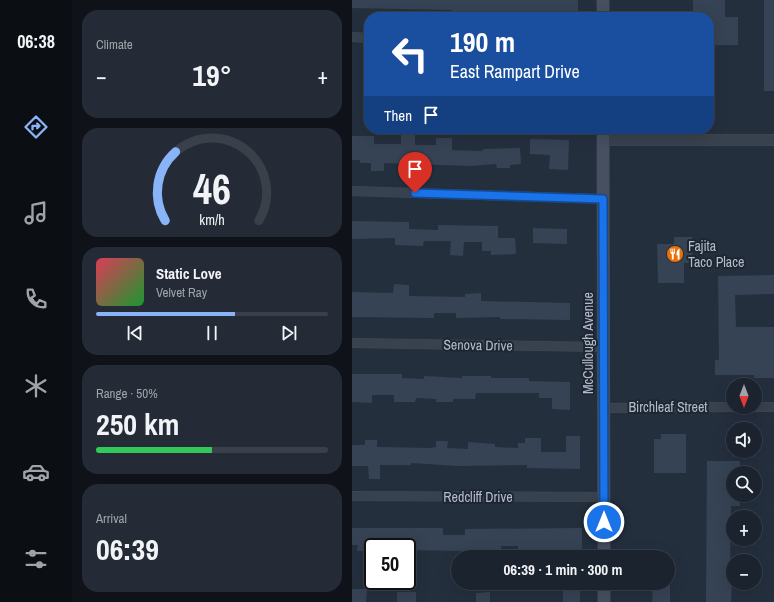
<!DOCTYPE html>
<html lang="en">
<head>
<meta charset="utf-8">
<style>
  body { margin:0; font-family:"Archivo Narrow",sans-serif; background:#242b36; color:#f1f3f6; height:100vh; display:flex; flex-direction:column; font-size:15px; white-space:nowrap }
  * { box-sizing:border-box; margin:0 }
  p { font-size:13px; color:#a0a4aa }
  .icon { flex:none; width:22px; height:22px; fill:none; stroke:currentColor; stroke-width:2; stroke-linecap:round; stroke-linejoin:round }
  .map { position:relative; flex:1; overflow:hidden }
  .drawer { display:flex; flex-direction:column; gap:10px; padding:10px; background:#0f1319; width:280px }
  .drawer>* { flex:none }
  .hud { position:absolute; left:12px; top:12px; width:350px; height:122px; border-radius:16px; box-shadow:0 4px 16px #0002,0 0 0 1px #39404a; background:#1a4fa0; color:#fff; overflow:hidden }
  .needle { width:26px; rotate:180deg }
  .tools { position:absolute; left:374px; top:378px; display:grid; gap:8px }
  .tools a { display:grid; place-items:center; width:36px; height:36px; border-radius:50%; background:#1b232e; box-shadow:0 4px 16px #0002,0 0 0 1px #39404a; font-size:20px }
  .speed { position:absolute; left:12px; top:538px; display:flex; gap:8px; font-size:20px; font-weight:700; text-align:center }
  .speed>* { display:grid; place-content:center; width:52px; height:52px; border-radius:50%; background:#1b232e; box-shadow:0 4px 16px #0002,0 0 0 1px #39404a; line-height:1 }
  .speed .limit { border:2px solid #111; border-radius:6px; background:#fff; color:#111 }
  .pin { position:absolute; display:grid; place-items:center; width:34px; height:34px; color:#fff; margin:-41px -17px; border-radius:50% 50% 50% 0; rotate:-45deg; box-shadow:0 0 4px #0007 }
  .pin .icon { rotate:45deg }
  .me { position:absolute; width:44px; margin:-22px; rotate:0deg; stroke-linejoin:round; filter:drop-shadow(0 0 3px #0008) }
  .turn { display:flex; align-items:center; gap:14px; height:84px; padding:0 20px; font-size:18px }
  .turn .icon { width:52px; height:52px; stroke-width:2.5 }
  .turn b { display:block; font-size:28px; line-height:34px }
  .then { display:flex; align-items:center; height:38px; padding:0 20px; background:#0003; gap:8px; font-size:15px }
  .big { font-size:30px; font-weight:700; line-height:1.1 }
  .drawer .widget { flex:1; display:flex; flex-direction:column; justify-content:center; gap:6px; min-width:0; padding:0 14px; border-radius:16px; background:#242b36 }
  .drawer .dial { align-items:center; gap:0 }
  .dial svg { height:104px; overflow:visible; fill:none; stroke:#39404a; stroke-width:7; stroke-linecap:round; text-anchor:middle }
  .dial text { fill:#f1f3f6; stroke:none }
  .song { display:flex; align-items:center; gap:12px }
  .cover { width:48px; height:48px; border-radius:6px; background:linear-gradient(135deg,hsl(350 70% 55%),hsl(130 70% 35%)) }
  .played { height:4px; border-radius:2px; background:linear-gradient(90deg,#8ab4f8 60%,#39404a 60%) }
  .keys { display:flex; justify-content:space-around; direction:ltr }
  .heat { display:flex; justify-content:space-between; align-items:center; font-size:22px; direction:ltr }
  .charge { height:6px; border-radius:3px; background:linear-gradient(90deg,#34c759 50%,#39404a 0) }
  .trip { position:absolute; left:99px; top:550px; width:224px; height:40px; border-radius:20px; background:#1b232e; box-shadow:0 4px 16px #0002,0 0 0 1px #39404a; font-weight:700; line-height:40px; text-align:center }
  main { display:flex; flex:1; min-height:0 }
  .dock { display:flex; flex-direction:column; width:72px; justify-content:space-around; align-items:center; background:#0b0e12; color:#a0a4aa }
  .dock .icon { width:28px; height:28px }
  .dock .current { color:#8ab4f8 }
  .dock b { font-size:18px; color:#f1f3f6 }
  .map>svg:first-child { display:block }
  .building { fill:#364354 }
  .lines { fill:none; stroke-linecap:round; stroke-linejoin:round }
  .minor-casing { stroke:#414a57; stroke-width:10 }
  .tertiary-casing { stroke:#414a57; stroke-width:12 }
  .secondary-casing { stroke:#414a57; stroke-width:13 }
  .minor { stroke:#38414e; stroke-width:9 }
  .tertiary { stroke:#38414e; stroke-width:11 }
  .secondary { stroke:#465061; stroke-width:12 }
  .route-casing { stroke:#114b97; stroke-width:10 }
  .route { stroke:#1a73e8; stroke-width:7 }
  .labels { text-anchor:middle; stroke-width:4; stroke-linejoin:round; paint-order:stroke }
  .poi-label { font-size:14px; fill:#b4bcc9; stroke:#1d2633; text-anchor:start }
  .street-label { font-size:14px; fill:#b4bcc9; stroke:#1d2633 }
</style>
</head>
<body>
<main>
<nav class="dock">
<b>06:38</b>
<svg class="icon current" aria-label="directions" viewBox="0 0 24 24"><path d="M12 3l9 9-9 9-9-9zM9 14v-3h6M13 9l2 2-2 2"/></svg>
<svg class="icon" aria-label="music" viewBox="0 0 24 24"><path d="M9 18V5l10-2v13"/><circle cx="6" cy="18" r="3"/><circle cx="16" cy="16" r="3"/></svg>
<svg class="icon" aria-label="phone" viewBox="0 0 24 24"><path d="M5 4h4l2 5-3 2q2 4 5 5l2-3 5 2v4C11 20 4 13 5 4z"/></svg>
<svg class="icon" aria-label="climate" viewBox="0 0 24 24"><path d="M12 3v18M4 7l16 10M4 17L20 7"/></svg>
<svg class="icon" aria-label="car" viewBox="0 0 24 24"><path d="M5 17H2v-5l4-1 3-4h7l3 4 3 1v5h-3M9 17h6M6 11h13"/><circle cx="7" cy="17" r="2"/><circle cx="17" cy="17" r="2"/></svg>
<svg class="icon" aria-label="filters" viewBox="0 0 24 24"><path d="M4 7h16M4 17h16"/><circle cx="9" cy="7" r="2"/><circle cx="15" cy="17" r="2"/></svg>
</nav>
<section class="drawer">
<div class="widget"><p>Climate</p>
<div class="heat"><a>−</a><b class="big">19°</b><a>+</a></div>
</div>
<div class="widget dial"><svg viewBox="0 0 100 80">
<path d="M14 69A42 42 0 1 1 86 69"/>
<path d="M14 69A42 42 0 0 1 22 16" stroke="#8ab4f8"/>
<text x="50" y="56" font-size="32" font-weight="700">46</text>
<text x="50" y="72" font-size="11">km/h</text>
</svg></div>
<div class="widget">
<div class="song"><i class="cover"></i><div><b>Static Love</b><p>Velvet Ray</p></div></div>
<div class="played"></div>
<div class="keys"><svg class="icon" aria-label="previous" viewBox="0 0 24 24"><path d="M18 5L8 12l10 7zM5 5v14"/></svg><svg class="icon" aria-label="pause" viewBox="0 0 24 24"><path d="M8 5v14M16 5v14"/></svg><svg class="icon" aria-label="next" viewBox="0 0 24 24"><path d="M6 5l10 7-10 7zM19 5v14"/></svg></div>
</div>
<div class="widget"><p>Range · 50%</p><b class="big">250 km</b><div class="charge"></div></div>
<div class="widget"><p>Arrival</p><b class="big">06:39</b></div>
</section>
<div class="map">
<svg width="422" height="602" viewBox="0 0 422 602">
  <rect width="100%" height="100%" fill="#242f3e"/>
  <!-- building -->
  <path class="building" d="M 0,0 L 226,0 L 226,16 L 175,14 L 175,17 L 100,14 L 100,10 L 0,8 Z
    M 341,0 L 373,0 L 373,17 L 386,17 L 386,45 L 357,45 L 357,17 L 341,17 Z
    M 412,0 L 422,0 L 422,91 L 412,91 Z
    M 49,129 L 63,129 L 63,145 L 84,145 L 84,138 L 100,138 L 100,150 L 131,151 L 131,149 L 168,148 L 169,164 L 158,165 L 158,168 L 145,168 L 144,164 L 119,166 L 32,163 L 32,171 L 19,171 L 19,163 L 8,163 L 8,160 L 0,160 L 0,136 L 22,136 L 22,144 L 49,144 Z
    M 178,139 L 217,140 L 216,170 L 197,169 L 198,155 L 178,154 Z
    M 0,221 L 57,222 L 57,229 L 86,230 L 86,225 L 146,226 L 146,238 L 163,238 L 164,254 L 139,255 L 139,251 L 130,251 L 130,242 L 112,242 L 111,256 L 98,255 L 99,241 L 72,241 L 71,246 L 43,245 L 43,238 L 0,239 Z
    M 181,228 L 215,229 L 215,244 L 181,243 Z
    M 322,237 L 340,237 L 340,263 L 332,263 L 332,283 L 306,283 L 305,244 L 322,244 Z
    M 422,275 L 422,294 L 383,295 L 384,327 L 422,327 L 422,378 L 402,378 L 402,375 L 363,375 L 363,360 L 367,360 L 366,276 Z
    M 42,284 L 57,285 L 57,296 L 113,297 L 113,294 L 129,293 L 129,301 L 218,303 L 218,320 L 148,319 L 148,317 L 104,318 L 104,313 L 82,313 L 82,318 L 0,317 L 0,292 L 41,293 Z
    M 0,374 L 50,374 L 50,378 L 72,379 L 72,376 L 110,378 L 110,376 L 139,376 L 139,378 L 177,378 L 177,381 L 218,382 L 218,410 L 200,409 L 200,398 L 187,398 L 187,393 L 124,393 L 123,399 L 101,399 L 101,402 L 84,402 L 84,399 L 64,398 L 63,402 L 42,402 L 42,395 L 20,395 L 20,403 L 0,402 Z
    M 309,434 L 334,434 L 334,473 L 302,473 L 302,439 L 309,439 Z
    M 214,436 L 228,436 L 228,469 L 175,468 L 175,465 L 106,466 L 59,463 L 59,465 L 28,465 L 28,479 L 17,479 L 16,466 L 0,466 L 0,445 L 13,445 L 13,440 L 25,440 L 25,447 L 78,448 L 84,447 L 84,441 L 96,441 L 95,448 L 116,449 L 116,442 L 143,444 L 143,447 L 166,448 L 166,443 L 173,443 L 173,438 L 189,438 L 189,452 L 214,452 Z
    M 355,461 L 388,461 L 388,473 L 381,473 L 381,495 L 388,495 L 388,506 L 379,506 L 378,565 L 381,565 L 379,602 L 354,602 Z
    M 0,528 L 91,528 L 91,535 L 113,535 L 113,529 L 230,528 L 230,551 L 208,551 L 208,555 L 166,554 L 166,546 L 149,546 L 149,555 L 121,555 L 121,557 L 113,557 L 113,551 L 55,550 L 55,547 L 45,547 L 45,545 L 16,546 L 16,551 L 5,551 L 6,545 L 0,545 Z
    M 301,583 L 318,583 L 318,602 L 300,602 Z
    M 211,588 L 228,588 L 228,602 L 211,602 Z
    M 0,589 L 15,589 L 14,602 L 0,602 Z
    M 45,592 L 64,592 L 64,602 L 45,602 Z
    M 138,592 L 138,602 L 124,602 L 124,593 Z"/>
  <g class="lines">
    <!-- minor casing -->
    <g class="minor-casing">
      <path id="minor" d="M 0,37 L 17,38
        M 0,191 L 251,199
        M 0,343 L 251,347
        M 403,407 L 422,407
        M 251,408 L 381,407
        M 0,496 L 251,497"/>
    </g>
    <!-- tertiary casing -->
    <g class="tertiary-casing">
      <path id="tertiary" d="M 251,140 L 422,140"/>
    </g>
    <!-- secondary casing -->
    <g class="secondary-casing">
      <path id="secondary" d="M 251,0 L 251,17
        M 251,129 L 252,557
        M 252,583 L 252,602"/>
    </g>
    <!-- minor -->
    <use href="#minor" class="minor"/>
    <!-- tertiary -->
    <use href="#tertiary" class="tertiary"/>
    <!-- secondary -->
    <use href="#secondary" class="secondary"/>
  </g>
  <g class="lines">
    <!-- route casing -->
    <g class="route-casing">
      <path id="route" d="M 63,193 L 251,199 L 252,522"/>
    </g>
    <!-- route -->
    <use href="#route" class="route"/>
  </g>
  <!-- icons -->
  <defs>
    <g id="restaurant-disc" transform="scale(0.9)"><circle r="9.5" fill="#e8710a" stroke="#1d2633"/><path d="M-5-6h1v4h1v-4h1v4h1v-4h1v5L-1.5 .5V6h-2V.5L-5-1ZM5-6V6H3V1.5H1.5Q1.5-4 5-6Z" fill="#fff"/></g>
  </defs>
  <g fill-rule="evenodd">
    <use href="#restaurant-disc" x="323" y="254"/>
  </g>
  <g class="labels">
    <!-- poi labels -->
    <g class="poi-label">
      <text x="336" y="251">Fajita<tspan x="336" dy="16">Taco Place</tspan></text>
    </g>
    <!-- street labels -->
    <g class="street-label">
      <text transform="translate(236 343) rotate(-90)" y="5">McCullough Avenue</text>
      <text transform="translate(126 345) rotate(1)" y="5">Senova Drive</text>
      <text x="316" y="412">Birchleaf Street</text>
      <text x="126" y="502">Redcliff Drive</text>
    </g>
  </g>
</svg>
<div class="tools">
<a><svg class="needle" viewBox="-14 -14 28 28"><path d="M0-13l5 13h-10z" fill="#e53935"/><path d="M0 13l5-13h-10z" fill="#a0a4aa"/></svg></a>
<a><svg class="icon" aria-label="sound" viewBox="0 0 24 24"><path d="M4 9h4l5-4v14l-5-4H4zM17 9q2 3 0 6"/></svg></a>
<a><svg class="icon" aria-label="search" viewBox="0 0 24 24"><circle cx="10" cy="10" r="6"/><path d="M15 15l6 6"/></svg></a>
<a>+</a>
<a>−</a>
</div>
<div class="speed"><div class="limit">50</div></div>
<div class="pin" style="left:63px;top:193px;background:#d93025"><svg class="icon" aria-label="arrive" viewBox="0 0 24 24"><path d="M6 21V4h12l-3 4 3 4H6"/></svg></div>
<svg class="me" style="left:252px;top:522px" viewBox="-20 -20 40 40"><circle r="17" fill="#1a73e8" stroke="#fff" stroke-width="3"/><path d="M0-11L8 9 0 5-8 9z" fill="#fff"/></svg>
<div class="trip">06:39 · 1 min · 300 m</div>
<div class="hud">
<div class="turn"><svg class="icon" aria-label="left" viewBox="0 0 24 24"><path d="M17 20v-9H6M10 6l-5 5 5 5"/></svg><div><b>190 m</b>East Rampart Drive</div></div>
<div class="then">Then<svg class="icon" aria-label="arrive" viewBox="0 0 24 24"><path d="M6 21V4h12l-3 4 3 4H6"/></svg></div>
</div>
</div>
</main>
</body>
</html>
